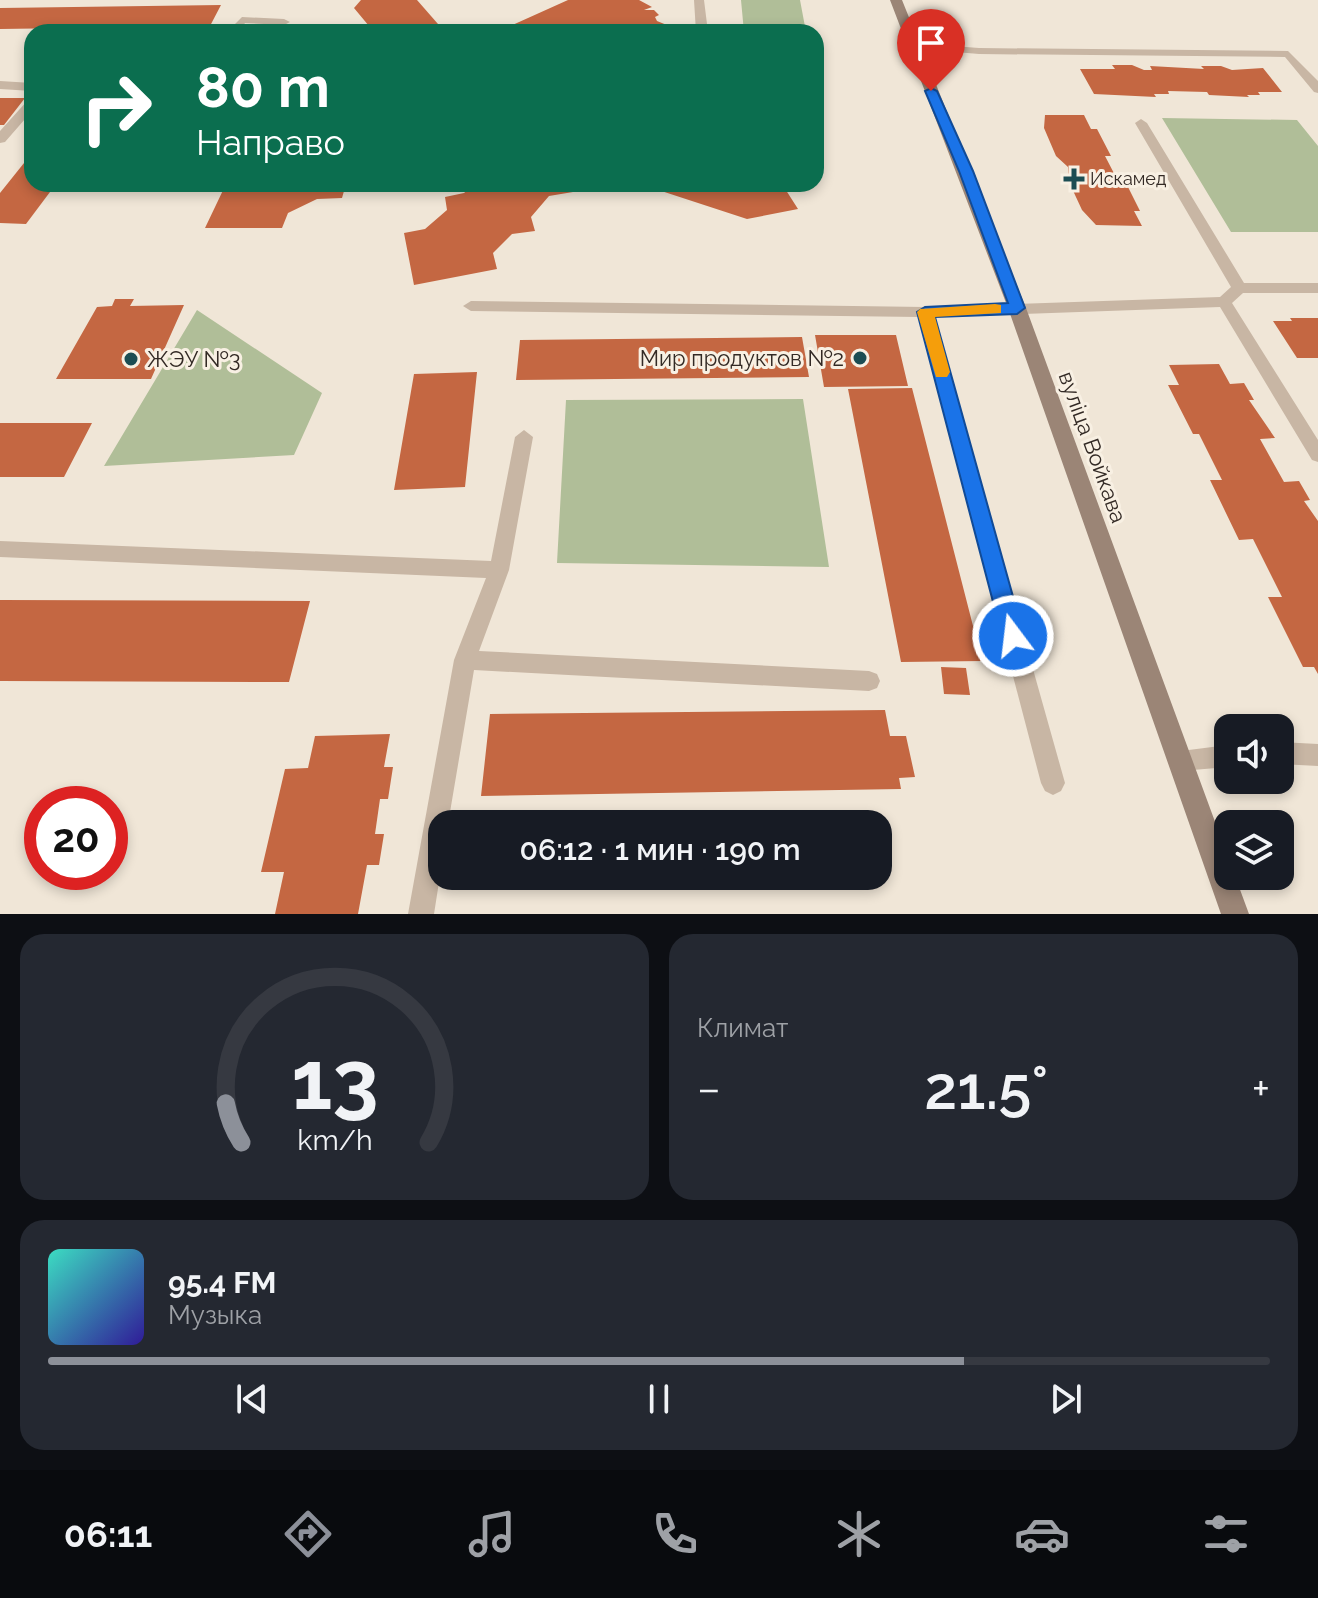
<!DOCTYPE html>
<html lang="ru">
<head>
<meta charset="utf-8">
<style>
  body { margin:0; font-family:Raleway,sans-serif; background:#242831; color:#f1f3f6; height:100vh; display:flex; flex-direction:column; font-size:30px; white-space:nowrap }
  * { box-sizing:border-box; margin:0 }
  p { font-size:26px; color:#9ea1a6 }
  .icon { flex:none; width:44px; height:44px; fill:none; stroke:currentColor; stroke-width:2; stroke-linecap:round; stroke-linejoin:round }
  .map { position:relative; height:914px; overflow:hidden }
  .sheet { display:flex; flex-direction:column; gap:20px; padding:20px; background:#0d0f14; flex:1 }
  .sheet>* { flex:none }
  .guide { position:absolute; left:24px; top:24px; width:800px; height:168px; border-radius:24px; box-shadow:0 4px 12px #0003; background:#0b6e4f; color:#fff; overflow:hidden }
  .tools { position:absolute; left:1214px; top:714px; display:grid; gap:16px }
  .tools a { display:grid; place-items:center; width:80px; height:80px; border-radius:16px; background:#171b24; box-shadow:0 4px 12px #0003; font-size:40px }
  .speed { position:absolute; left:24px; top:786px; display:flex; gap:16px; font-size:40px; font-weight:700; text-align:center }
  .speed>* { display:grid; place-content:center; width:104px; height:104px; border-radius:50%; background:#171b24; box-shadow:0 4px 12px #0003; line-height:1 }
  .speed .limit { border:12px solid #d22; background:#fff; color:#111 }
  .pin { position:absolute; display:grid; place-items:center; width:68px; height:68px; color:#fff; margin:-82px -34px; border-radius:50% 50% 50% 0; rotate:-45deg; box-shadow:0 0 8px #0007 }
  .pin .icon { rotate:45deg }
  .me { position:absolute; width:88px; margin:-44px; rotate:345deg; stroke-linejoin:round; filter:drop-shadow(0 0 6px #0008) }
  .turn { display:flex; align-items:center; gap:28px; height:168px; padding:0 40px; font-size:36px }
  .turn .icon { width:104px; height:104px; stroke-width:2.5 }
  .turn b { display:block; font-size:56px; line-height:68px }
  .big { font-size:60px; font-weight:600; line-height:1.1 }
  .sheet .card { flex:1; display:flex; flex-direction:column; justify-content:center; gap:12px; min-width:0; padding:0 28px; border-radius:24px; background:#242831 }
  .sheet .dial { align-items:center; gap:0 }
  .dial svg { height:208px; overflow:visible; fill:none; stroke:#363941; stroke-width:7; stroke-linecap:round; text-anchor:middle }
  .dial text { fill:#f1f3f6; stroke:none }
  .song { display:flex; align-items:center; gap:24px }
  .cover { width:96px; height:96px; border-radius:12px; background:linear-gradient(135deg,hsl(170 70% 55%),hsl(250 70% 35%)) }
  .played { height:8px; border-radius:4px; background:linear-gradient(90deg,#8c9099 75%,#363941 75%) }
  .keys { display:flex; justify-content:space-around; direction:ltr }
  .heat { display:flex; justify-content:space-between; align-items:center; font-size:44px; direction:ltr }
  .sheet .tiles { flex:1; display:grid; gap:20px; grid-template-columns:1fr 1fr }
  .card:last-child { grid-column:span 2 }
  .trip { position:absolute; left:428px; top:810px; width:464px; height:80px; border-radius:24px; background:#171b24; box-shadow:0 4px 12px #0003; font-weight:600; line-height:80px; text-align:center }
  .tabs { display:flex; height:128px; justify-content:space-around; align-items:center; background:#090b0e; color:#9ea1a6 }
  .tabs .icon { width:56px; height:56px }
  .tabs .current { color:#8c9099 }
  .tabs b { font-size:36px; color:#f1f3f6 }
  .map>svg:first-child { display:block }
  .green { fill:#b0be98 }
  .building { fill:#c46742 }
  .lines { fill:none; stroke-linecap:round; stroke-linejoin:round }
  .service { fill:#c8b6a4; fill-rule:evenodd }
  .secondary { fill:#9b8576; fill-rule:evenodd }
  .route { fill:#1a73e8; stroke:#114b97; stroke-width:2 }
  .slow { fill:#f59e0b }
  .poi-dot { fill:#1c4d53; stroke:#f8f0e3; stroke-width:3 }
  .labels { text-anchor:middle; stroke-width:6; stroke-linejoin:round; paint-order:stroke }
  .far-poi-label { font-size:18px; fill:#332a25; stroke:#f8f0e3; text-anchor:start }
  .poi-label { font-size:22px; fill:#332a25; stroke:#f8f0e3; text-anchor:end }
  .street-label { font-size:22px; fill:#332a25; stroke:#f8f0e3 }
</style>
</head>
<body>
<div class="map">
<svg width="1318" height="914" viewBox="0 0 1318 914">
  <rect width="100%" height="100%" fill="#f0e6d7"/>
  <!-- green -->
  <path class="green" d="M 741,0 L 800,0 L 806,32 L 744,32 Z
    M 1162,118 L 1297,120 L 1318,146 L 1318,232 L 1231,232 Z
    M 197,310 L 322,393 L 294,455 L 104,466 Z
    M 803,399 L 829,567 L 557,563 L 566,400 Z"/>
  <!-- building -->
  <path class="building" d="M 361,0 L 417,0 L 445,32 L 374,32 L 354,8 Z
    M 568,0 L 639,0 L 652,7 L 644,10 L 654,10 L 659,15 L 655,17 L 657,21 L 684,32 L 497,32 Z
    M 221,5 L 210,26 L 0,29 L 0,8 Z
    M 1112,65 L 1132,65 L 1144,70 L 1152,70 L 1150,66 L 1204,69 L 1201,66 L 1221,66 L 1232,70 L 1263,68 L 1282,92 L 1258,92 L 1260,95 L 1247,95 L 1249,97 L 1209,95 L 1207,92 L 1168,91 L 1169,94 L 1154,94 L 1156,97 L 1094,94 L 1080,69 L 1115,69 Z
    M 0,98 L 25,98 L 4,125 L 0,125 Z
    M 1045,115 L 1084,115 L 1091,129 L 1097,129 L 1111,156 L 1105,156 L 1118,181 L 1125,181 L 1140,211 L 1134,211 L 1142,226 L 1096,225 L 1082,210 L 1069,182 L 1068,167 L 1056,156 L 1044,128 Z
    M 32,153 L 32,184 L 56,184 L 26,224 L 0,223 L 0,193 Z
    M 226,184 L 346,184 L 342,198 L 317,199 L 288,213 L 282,228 L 205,228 Z
    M 475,184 L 570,184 L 573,192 L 549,196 L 531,217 L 535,231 L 512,234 L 493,253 L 497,269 L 414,285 L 404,233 L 425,229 L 447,210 L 445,197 L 464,193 Z
    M 782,184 L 798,209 L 747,219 L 643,185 Z
    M 115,299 L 134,299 L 130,306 L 184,305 L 151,379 L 56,379 L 97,307 L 112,306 Z
    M 1290,318 L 1318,318 L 1318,358 L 1297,358 L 1273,321 L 1292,321 Z
    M 815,335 L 896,335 L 908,386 L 824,387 Z
    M 802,337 L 809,377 L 516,380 L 520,340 Z
    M 1219,364 L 1230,384 L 1244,383 L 1254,400 L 1249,400 L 1275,438 L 1260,439 L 1284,482 L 1299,481 L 1310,500 L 1304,501 L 1318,521 L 1318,674 L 1314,667 L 1303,667 L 1268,597 L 1282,597 L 1253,539 L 1239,540 L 1210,480 L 1222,480 L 1199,434 L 1193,434 L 1168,385 L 1179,385 L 1169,365 Z
    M 477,372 L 465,487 L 394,490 L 414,374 Z
    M 912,388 L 982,661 L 901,662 L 848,389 Z
    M 0,423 L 92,423 L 64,477 L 0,477 Z
    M 0,600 L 310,601 L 289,682 L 0,681 Z
    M 941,667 L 966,668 L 970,695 L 944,694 Z
    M 885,710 L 890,736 L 906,736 L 915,777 L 899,778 L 901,789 L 481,796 L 490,714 Z
    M 390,734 L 384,767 L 393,767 L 388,799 L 380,799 L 375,834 L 384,834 L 379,865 L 367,865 L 358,914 L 275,914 L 284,872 L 261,872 L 285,769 L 308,768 L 315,736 Z"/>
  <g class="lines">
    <!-- service -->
    <path class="service" d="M 694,0 L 704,0 L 708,32 L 696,32 Z
      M 242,17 L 284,19 L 290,22 L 284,25 L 245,23 L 239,32 L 227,32 Z
      M 913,43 L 979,48 L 1288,51 L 1318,81 L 1318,93 L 1314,92 L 1285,57 L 979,54 L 909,48 L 909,44 Z
      M 0,81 L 32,83 L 32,91 L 0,89 Z
      M 32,99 L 32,111 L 5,142 L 0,143 L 0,131 L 28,100 Z
      M 1141,119 L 1147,123 L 1244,283 L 1318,283 L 1318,293 L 1243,293 L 1232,303 L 1318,440 L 1318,462 L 1312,460 L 1220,307 L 934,317 L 1065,783 L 1061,791 L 1053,795 L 1045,791 L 1041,783 L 919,317 L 471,311 L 463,306 L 471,301 L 925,307 L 1220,297 L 1231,287 L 1135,123 Z
      M 524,430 L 533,437 L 509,570 L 479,651 L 869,671 L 877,674 L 880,681 L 877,688 L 869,691 L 474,670 L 448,824 L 442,824 L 442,863 L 434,914 L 408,914 L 454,660 L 486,578 L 0,557 L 0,541 L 491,561 L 515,437 Z
      M 1280,742 L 1318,744 L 1318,766 L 1280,764 Z
      M 1228,745 L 1228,767 L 1181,771 L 1173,768 L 1170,760 L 1173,752 Z"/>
    <!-- secondary -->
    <path class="secondary" d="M 890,0 L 902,0 L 1026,308 L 1228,857 L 1228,876 L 1235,876 L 1249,914 L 1221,914 L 1008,308 Z"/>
  </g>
  <!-- route -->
  <path class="route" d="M 931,88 L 937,91 L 973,171 L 1025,308 L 1017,314 L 935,317 L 1024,636 L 1020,643 L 1013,646 L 1006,643 L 1002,636 L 917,312 L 925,307 L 1008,303 L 959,171 L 925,91 Z"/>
  <!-- slow -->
  <path class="slow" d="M 995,304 L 1001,305 L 1001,313 L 935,317 L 950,372 L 947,377 L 936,377 L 917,312 L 920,309 Z"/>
  <!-- markers -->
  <g class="poi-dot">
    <path d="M1070 167h8v8h8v8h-8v8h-8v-8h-8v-8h8z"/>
    <circle cx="860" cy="358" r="8"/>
    <circle cx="131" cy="359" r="8"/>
  </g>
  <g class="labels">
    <!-- far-poi labels -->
    <g class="far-poi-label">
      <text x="1090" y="185">Искамед</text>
    </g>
    <!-- poi labels -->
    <g class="poi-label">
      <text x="844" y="366">Мир продуктов №2</text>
      <text x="147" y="367" text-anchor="start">ЖЭУ №3</text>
    </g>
    <!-- street labels -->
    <g class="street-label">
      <text transform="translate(1093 447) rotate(70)" y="8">вуліца Войкава</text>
    </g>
  </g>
</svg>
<div class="tools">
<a><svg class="icon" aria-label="sound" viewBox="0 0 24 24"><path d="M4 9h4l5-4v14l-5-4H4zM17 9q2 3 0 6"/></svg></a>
<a><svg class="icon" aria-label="layers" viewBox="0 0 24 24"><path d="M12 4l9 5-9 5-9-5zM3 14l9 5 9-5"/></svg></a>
</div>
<div class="speed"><div class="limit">20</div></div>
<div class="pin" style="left:931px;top:91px;background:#d93025"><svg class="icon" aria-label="arrive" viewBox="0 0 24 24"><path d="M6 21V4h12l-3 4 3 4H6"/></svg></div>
<svg class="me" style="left:1013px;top:636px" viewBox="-20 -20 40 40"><circle r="17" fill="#1a73e8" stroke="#fff" stroke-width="3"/><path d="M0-11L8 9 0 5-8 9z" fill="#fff"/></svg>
<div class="trip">06:12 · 1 мин · 190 m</div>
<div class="guide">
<div class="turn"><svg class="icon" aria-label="right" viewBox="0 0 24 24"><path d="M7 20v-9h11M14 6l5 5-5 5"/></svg><div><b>80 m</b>Направо</div></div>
</div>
</div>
<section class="sheet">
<div class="tiles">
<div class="card dial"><svg viewBox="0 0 100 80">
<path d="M14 69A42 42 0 1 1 86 69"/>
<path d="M14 69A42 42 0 0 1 8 54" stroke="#8c9099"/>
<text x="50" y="56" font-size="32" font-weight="700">13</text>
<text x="50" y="72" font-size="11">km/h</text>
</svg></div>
<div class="card"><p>Климат</p>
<div class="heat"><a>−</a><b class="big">21.5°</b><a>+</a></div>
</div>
<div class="card">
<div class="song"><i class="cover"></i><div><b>95.4 FM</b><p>Музыка</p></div></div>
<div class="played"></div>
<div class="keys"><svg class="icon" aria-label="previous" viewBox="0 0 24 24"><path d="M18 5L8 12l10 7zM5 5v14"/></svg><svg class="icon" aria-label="pause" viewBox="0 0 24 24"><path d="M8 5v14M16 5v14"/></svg><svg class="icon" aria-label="next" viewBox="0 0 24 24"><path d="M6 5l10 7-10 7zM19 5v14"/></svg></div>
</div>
</div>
</section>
<nav class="tabs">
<b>06:11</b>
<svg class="icon current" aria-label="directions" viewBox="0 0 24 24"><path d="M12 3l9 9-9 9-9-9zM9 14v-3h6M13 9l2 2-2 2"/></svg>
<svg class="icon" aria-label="music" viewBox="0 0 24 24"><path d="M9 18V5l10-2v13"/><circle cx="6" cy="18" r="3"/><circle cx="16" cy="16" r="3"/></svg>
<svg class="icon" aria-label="phone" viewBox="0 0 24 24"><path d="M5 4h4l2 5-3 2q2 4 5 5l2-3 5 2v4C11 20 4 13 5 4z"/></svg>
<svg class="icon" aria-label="climate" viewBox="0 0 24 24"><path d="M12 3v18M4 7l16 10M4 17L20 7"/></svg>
<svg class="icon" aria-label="car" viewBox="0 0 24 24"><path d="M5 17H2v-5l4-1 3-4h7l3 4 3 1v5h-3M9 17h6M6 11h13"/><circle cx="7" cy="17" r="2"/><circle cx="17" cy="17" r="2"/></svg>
<svg class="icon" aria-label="filters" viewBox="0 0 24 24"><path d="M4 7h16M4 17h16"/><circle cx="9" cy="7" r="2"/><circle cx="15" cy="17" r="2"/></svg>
</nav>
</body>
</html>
